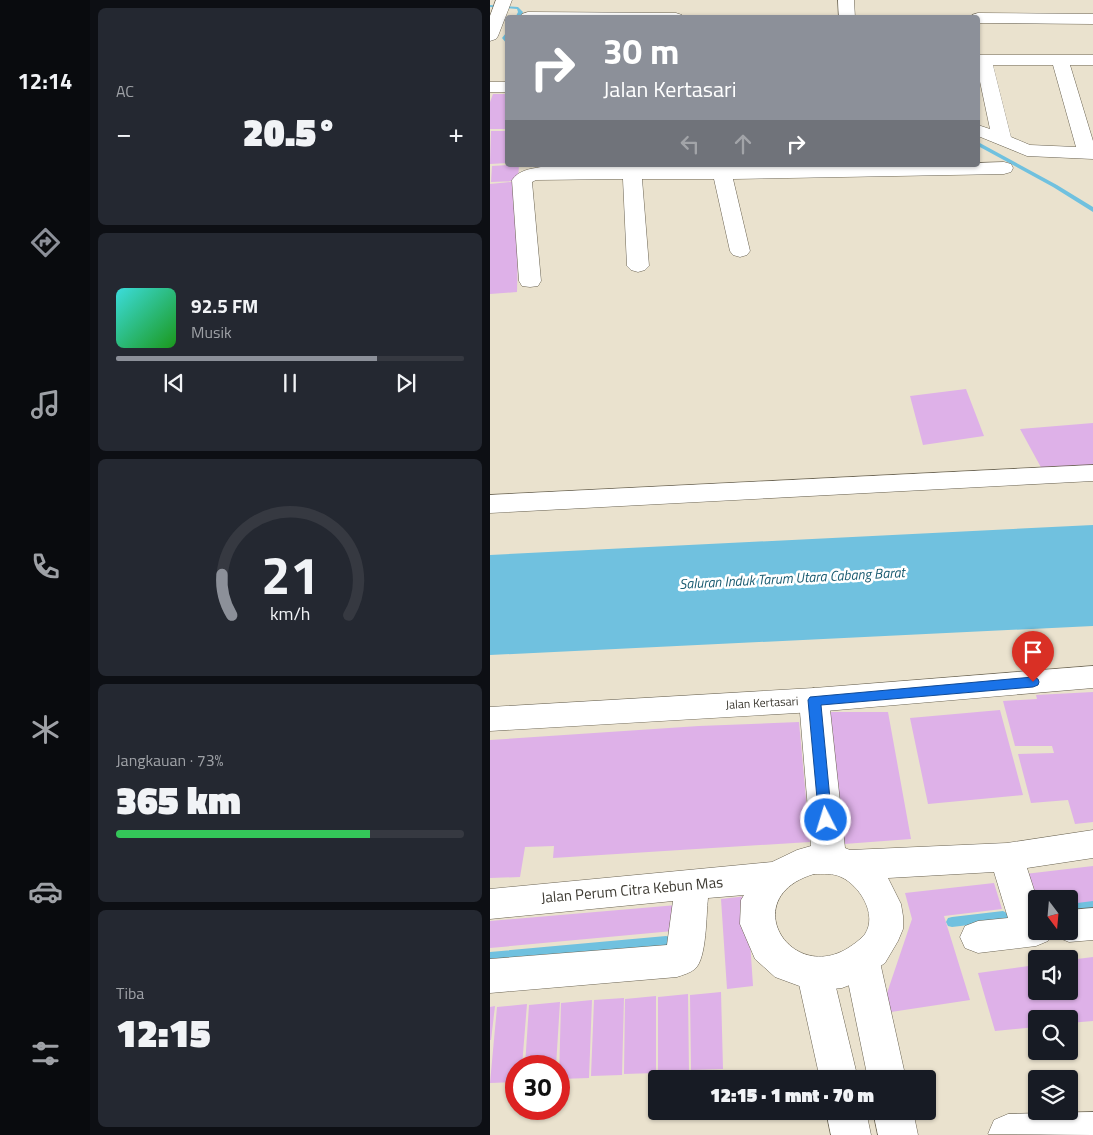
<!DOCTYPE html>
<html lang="id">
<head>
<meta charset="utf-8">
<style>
  body { margin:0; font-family:"Titillium Web",sans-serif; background:#242831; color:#f1f3f6; height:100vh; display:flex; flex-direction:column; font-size:19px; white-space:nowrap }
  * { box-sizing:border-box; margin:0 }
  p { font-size:16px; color:#9ea1a6 }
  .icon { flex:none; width:28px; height:28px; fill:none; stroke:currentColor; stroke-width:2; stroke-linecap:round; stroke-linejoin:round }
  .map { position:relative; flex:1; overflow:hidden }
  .panel { display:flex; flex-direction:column; gap:8px; padding:8px; background:#0d0f14; width:400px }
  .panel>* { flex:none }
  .hud { position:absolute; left:15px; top:15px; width:475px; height:152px; border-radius:5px; box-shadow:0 1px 4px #0004; background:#8c9099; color:#fff; overflow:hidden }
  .needle { width:32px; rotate:164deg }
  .controls { position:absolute; left:538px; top:890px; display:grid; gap:10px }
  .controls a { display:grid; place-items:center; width:50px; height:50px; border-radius:5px; background:#171b24; box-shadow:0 1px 4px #0004; font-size:25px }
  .speed { position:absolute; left:15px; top:1055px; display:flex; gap:10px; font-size:25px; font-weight:700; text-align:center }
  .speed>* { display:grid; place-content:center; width:65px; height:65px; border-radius:50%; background:#171b24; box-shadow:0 1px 4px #0004; line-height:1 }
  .speed .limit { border:8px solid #d22; background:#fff; color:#111 }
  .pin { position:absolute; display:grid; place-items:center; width:42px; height:42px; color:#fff; margin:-51px -21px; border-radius:50% 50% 50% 0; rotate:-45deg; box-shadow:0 0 5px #0007 }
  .pin .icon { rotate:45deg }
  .me { position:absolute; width:55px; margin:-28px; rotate:355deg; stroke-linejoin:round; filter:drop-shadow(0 0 4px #0008) }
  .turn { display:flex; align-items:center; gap:18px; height:105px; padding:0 15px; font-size:22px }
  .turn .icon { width:65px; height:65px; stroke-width:2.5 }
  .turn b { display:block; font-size:35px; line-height:42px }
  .lanes { display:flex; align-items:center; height:48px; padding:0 15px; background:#0003; justify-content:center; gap:25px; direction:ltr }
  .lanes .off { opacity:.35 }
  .big { font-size:38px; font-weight:800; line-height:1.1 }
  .panel .tile { flex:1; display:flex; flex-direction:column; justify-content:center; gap:8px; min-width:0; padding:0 18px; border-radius:8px; background:#242831 }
  .panel .dial { align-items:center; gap:0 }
  .dial svg { height:130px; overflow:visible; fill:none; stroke:#363941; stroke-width:7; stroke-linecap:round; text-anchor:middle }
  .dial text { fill:#f1f3f6; stroke:none }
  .song { display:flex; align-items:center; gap:15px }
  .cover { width:60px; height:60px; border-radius:8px; background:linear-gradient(135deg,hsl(180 70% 55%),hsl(120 70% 35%)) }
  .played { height:5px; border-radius:2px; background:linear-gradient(90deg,#8c9099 75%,#363941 75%) }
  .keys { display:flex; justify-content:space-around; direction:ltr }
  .heat { display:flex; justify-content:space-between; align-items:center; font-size:28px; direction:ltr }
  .charge { height:8px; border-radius:4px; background:linear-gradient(90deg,#34c759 73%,#363941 0) }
  .trip { position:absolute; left:158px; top:1070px; width:288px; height:50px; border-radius:5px; background:#171b24; box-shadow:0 1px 4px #0004; font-weight:800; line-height:50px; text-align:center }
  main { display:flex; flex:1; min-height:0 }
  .dock { display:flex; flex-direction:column; width:90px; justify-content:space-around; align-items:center; background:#090b0e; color:#9ea1a6 }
  .dock .icon { width:35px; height:35px }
  .dock .on { color:#8c9099 }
  .dock b { font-size:22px; color:#f1f3f6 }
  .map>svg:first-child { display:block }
  .water { fill:#70c1df }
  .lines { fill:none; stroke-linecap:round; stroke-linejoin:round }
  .stream { fill:#70c1df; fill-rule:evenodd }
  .building { fill:#deb1e8 }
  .minor-casing { stroke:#6a6352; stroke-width:1 }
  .tertiary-casing { stroke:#6a6352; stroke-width:1 }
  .minor { fill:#fff; fill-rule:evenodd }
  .tertiary { fill:#fff; fill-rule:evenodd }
  .route { fill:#1a73e8; stroke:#114b97 }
  .labels { text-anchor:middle; stroke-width:5; stroke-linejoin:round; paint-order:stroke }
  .street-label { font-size:12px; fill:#3d3a32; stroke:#fff }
  .water-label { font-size:14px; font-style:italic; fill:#1b5c71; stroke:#fff }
  .near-street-label { font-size:15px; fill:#3d3a32; stroke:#fff }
</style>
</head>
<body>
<main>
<nav class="dock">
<b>12:14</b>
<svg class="icon on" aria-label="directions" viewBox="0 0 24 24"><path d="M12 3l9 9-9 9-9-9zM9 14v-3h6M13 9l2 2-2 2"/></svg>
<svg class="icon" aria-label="music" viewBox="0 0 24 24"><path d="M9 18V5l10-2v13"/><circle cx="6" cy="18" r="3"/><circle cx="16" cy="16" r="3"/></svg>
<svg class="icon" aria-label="phone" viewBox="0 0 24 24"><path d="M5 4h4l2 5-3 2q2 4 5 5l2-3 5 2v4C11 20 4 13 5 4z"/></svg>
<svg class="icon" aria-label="climate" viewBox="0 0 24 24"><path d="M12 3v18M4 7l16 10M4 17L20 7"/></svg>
<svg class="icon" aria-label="car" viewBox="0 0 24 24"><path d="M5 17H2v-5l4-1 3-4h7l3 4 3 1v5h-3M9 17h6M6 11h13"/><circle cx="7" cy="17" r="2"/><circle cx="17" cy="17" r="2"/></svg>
<svg class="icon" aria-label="filters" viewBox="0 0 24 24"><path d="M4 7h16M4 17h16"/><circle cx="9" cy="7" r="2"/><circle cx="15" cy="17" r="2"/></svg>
</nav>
<section class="panel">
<div class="tile"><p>AC</p>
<div class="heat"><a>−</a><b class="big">20.5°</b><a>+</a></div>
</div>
<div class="tile">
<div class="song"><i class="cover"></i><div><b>92.5 FM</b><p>Musik</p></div></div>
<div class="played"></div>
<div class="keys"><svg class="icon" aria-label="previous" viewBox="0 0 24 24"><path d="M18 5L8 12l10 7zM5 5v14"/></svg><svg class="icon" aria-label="pause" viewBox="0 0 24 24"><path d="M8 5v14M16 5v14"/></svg><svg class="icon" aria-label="next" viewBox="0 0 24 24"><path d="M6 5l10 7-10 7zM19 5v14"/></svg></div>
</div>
<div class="tile dial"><svg viewBox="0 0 100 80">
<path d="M14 69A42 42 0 1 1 86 69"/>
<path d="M14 69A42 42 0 0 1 8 44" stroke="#8c9099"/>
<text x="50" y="56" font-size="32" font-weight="700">21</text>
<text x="50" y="72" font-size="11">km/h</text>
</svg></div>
<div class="tile"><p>Jangkauan · 73%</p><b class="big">365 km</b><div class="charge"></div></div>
<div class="tile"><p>Tiba</p><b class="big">12:15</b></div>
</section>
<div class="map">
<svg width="603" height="1135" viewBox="0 0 603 1135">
  <rect width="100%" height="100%" fill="#eae2ce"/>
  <!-- water -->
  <path class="water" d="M 603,525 L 603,626 L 0,655 L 0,555 Z"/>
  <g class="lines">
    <!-- stream -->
    <path class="stream" d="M 0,5 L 28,7 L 33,12 L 30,18 L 25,18 L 28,12 L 27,9 L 0,7 Z
      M 16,33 L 18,33 L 18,45 L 12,38 Z
      M 488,142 L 567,185 L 603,207 L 603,212 L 563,187 L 488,146 Z
      M 603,900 L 603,910 L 579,913 L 579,903 Z
      M 513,911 L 517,913 L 519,916 L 517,919 L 513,921 L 462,927 L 458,926 L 456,922 L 458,918 L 462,917 Z
      M 176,936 L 180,937 L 182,941 L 180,945 L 176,946 L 0,962 L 0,952 Z"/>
  </g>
  <!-- building -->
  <path class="building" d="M 3,94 L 18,94 L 18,129 L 0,129 L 0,102 Z
    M 1,131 L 18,131 L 18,163 L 0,164 Z
    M 18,165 L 29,165 L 28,181 L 1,182 L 2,166 Z
    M 30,181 L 27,292 L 0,294 L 0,184 Z
    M 476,389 L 494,436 L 433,445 L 420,396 Z
    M 603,423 L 603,467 L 553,471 L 530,429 Z
    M 603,692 L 603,822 L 585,824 L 578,800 L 541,803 L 528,754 L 564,753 L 562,746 L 525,746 L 513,701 L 547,699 L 546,695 Z
    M 510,710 L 533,795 L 438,804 L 420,718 Z
    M 335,712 L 398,712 L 421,839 L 354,844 Z
    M 309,722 L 320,842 L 63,858 L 64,846 L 35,847 L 30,877 L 0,878 L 0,740 L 209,726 Z
    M 603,866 L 603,901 L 579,904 L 579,899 L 546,899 L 535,874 Z
    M 504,883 L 512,909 L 454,916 L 480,1000 L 401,1012 L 397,993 L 422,919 L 415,893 Z
    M 257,896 L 263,986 L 237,989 L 231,899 Z
    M 187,905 L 183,931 L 0,948 L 0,921 Z
    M 603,957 L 603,1021 L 579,1023 L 579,1019 L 546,1019 L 546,1027 L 505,1031 L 488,973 L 546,965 L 546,991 L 579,991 L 579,960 Z
    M 231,992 L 233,1069 L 201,1070 L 200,995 Z
    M 198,994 L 199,1071 L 168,1072 L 168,997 Z
    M 166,996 L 166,1073 L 134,1074 L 135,999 Z
    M 134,998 L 132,1075 L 101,1076 L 104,1000 Z
    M 102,1000 L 99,1078 L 69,1079 L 71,1003 Z
    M 70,1002 L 66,1066 L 35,1066 L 39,1005 Z
    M 37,1004 L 32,1066 L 26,1066 L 26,1082 L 0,1083 L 7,1007 Z
    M 5,1006 L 1,1040 L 0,1040 L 0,1007 Z"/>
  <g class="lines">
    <!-- minor casing -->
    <g class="minor-casing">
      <path id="minor" d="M 6,0 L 22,0 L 8,36 L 6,39 L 0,41 L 0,16 Z
        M 348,0 L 364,0 L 365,18 L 349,18 Z
        M 38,12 L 186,13 L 192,15 L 193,18 L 30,17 L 32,14 Z
        M 488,13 L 603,14 L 603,24 L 488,23 L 488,18 L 481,18 L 482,15 Z
        M 488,55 L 603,55 L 603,65 L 580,65 L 603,141 L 603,159 L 537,156 L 488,136 L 488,125 L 500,129 L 488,72 ZM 503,65 L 563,65 L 586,147 L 540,145 L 521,137 Z
        M 0,82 L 18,82 L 18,92 L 0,92 Z
        M 514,162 L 521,164 L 523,168 L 521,172 L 514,174 L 243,179 L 260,251 L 257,255 L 250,257 L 243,255 L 240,251 L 224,179 L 152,179 L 159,266 L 155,270 L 148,272 L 141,270 L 137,266 L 133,179 L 46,180 L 42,182 L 51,281 L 48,286 L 40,287 L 32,286 L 29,281 L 22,180 C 29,170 40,169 51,167 L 488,165 L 488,163 Z
        M 603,465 L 603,481 L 0,513 L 0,495 Z
        M 324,688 L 335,692 L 339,700 L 355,848 L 360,850 L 517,843 L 603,830 L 603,858 L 537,868 L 547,899 L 546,931 L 563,931 L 558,941 L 546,946 L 488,953 L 475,948 L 470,937 L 475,926 L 488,921 L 518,918 L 504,872 L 398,878 L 411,904 L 413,916 L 413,929 L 408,941 L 395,963 L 365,983 L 352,988 L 323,991 L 285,977 L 265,959 L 250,924 L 251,900 L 254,895 L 218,898 C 216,915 217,958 205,969 C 200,973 193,975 187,977 L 0,993 L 0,959 L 177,945 L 183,901 L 0,919 L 0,889 L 282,862 L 307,850 L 321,846 L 309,700 L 313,692 ZM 324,874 C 333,874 343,873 351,877 C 369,885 388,914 375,934 C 370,940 364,944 358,948 C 300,984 246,897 324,874 Z
        M 603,908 L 603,940 L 579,942 L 567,937 L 564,931 L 579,931 L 579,910 Z
        M 603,1112 L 603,1135 L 498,1134 L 504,1120 L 518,1114 Z"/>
    </g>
    <!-- tertiary casing -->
    <g class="tertiary-casing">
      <path id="tertiary" d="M 603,666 L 603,688 L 324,712 L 0,731 L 0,707 L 324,688 Z
        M 372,946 L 385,950 L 390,962 L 416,1079 L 378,1079 L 354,962 L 359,950 Z
        M 325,958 L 338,963 L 343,975 L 368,1079 L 330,1079 L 307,975 L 312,963 Z
        M 336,1111 L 376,1111 L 381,1135 L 341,1135 Z
        M 383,1111 L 423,1111 L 428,1135 L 388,1135 Z"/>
    </g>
    <!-- minor -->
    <use href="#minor" class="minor"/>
    <!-- tertiary -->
    <use href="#tertiary" class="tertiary"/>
  </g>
  <!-- route -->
  <path class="route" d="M 543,677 L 548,679 L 549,682 L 548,685 L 543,687 L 331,705 L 342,820 L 340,824 L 336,825 L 331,824 L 329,820 L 318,700 L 320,697 Z"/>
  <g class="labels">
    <!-- street labels -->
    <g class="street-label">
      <text transform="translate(272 703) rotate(-3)" y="4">Jalan Kertasari</text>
    </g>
    <!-- water labels -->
    <g class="water-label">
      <text transform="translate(302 578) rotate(-3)" y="5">Saluran Induk Tarum Utara Cabang Barat</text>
    </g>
    <!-- near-street labels -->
    <g class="near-street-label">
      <text transform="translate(142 890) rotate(-5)" y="5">Jalan Perum Citra Kebun Mas</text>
    </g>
  </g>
</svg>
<div class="controls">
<a><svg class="needle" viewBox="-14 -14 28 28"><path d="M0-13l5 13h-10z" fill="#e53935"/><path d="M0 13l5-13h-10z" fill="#9ea1a6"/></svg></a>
<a><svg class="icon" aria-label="sound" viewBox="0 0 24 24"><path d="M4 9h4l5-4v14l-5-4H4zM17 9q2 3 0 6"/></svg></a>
<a><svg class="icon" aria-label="search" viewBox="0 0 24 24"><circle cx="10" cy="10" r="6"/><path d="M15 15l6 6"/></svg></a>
<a><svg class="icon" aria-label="layers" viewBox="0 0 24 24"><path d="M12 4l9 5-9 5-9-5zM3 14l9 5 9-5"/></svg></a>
</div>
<div class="speed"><div class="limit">30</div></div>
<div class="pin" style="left:543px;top:682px;background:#d93025"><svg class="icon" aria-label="arrive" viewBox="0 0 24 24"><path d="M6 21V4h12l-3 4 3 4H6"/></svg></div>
<svg class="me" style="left:336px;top:820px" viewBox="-20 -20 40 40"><circle r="17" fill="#1a73e8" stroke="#fff" stroke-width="3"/><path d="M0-11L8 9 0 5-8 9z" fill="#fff"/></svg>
<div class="trip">12:15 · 1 mnt · 70 m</div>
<div class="hud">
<div class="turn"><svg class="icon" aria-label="right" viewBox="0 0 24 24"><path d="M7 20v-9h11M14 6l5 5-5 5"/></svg><div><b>30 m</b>Jalan Kertasari</div></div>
<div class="lanes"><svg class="icon off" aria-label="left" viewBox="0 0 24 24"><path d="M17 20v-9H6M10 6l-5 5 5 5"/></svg><svg class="icon off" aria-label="ahead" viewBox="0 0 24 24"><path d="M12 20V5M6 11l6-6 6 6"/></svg><svg class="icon" aria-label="right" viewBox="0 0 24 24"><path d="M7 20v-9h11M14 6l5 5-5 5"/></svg></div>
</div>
</div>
</main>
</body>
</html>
